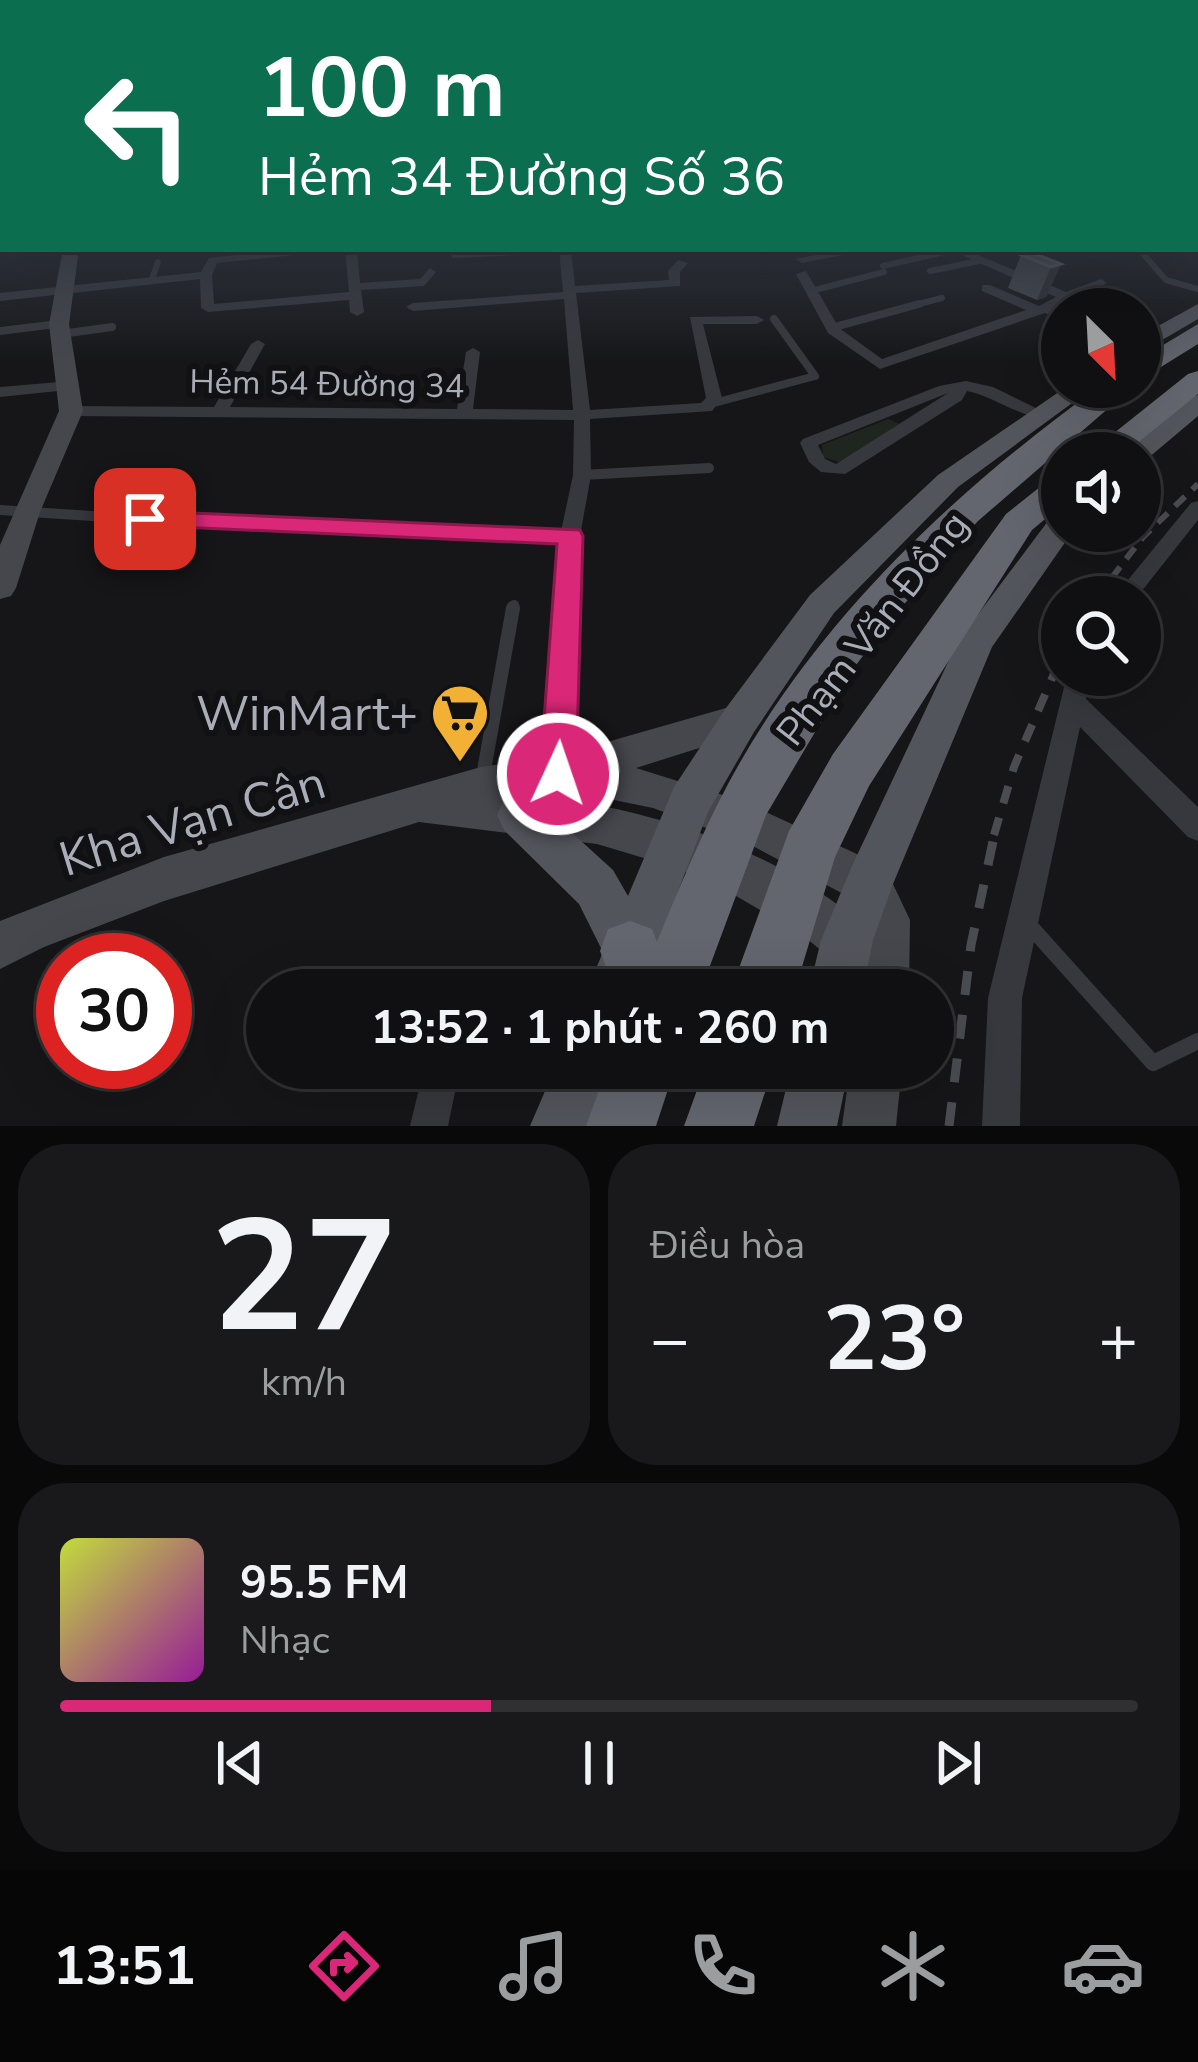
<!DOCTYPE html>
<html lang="vi">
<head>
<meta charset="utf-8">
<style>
  body { margin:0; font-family:"Nunito Sans",sans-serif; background:#19191b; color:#f1f3f6; height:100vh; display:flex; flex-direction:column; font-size:45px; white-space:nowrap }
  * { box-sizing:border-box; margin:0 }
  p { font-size:39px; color:#9c9d9f }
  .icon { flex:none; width:66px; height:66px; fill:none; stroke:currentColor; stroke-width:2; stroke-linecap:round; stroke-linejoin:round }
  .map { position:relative; height:1126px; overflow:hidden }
  .side { display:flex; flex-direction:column; gap:18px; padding:18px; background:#09090a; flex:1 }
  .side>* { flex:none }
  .banner { position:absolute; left:0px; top:0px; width:1200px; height:252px; box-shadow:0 12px 48px #0002,0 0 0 3px #303032; background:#0b6e4f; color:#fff; overflow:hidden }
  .needle { width:78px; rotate:156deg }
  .fabs { position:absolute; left:1041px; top:288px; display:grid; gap:24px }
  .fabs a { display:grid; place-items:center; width:120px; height:120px; border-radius:50%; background:#101012; box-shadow:0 12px 48px #0002,0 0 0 3px #303032; font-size:60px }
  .speed { position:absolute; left:36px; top:933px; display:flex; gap:24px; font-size:60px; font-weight:700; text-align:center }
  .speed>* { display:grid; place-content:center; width:156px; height:156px; border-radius:50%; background:#101012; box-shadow:0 12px 48px #0002,0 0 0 3px #303032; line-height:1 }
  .speed .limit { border:18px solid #d22; background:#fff; color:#111 }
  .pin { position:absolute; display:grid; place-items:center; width:102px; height:102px; color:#fff; margin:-51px; border-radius:24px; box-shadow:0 6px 18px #0006 }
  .me { position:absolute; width:132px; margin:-66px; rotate:3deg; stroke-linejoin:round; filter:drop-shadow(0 0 9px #0008) }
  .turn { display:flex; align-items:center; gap:42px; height:252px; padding:0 60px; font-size:54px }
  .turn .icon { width:156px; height:156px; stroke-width:2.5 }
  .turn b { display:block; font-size:84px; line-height:102px }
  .big { font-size:90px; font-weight:700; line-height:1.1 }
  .side .card { flex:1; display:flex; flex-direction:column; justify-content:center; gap:18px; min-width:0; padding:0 42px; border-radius:48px; background:#19191b }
  .side .dial { align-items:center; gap:0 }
  .dial b { font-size:156px; line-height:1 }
  .song { display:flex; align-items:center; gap:36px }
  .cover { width:144px; height:144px; border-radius:18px; background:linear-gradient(135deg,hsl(70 70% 55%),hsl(300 70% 35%)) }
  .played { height:12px; border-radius:6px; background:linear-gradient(90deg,#db2777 40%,#303032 40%) }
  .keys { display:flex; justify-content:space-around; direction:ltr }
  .heat { display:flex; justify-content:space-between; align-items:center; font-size:66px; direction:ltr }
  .side .tiles { flex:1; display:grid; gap:18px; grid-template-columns:1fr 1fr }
  .card:last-child { grid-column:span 2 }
  .trip { position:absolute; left:246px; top:969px; width:708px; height:120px; border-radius:60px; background:#101012; box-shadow:0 12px 48px #0002,0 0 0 3px #303032; font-weight:700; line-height:120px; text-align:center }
  .menu { display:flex; height:192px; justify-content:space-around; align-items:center; background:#060607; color:#9c9d9f }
  .menu .icon { width:84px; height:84px }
  .menu .on { color:#db2777 }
  .menu b { font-size:54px; color:#f1f3f6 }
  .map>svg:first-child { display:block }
  .green { fill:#1e261f }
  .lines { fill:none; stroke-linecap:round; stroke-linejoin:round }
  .lane-far4 { stroke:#37383d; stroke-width:6 }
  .lane-far3 { stroke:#37383d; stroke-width:8 }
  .lane-far2 { stroke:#37383d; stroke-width:10 }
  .lane-far1 { stroke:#37383d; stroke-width:14 }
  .lane { stroke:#37383d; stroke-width:16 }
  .street { fill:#37383d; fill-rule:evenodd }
  .secondary { fill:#45474d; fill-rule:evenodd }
  .primary { fill:#53555c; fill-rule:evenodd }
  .highway { fill:#63666e; fill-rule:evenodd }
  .rail-far2 { stroke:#4a4c52; stroke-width:6; stroke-dasharray:14 10; stroke-linecap:butt }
  .rail-far1 { stroke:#4a4c52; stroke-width:8; stroke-dasharray:18 15; stroke-linecap:butt }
  .rail { stroke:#4a4c52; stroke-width:9; stroke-dasharray:24 20; stroke-linecap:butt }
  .wall { fill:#47494d }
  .shaded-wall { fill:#2f3033 }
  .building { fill:#525359; stroke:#5f6168; stroke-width:3 }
  .route { fill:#db2777; stroke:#8e194d; stroke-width:3 }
  .labels { text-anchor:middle; stroke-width:12; stroke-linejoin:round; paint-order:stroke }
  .far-street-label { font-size:33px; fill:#a8adb8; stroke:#111113 }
  .street-label { font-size:39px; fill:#a8adb8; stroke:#111113 }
  .near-poi-label { font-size:48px; fill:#a8adb8; stroke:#111113; text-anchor:end }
  .near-street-label { font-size:48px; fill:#a8adb8; stroke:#111113 }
</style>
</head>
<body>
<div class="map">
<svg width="1198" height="1126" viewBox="0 0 1198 1126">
  <rect width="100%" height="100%" fill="#161618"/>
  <!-- green -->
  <path class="green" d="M 888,419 L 902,425 L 839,462 L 823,457 L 822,445 Z"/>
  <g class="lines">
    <!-- lane-far4 -->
    <path class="lane-far4" d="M 1139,249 L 1166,280 L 1198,289
      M 904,252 L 917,249
      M 454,255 L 565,250
      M 883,266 L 953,250
      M 930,271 L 979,261
      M 152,279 L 158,262
      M 811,291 L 884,272
      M 907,307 L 942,298"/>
    <!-- lane-far3 -->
    <path class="lane-far3" d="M 831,328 L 919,304
      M 61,334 L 112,327
      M 714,403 L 815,376 L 774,319"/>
    <!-- lane-far2 -->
    <path class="lane-far2" d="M 582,475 L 709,468
      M 0,510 L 184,522 L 570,536
      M 513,611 L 514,605"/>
    <!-- lane-far1 -->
    <path class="lane-far1" d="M 483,776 L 513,608"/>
    <!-- lane -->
    <path class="lane" d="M 1030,926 L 1153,1063 L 1198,1041"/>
    <!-- street -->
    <path class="street" d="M 1197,205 L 1198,205 L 1198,209 L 1197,209 Z
      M 290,249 L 332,249 L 326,252 L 217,263 L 212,275 L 214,304 L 349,292 L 345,249 L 357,249 L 360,283 L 420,279 L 430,268 L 436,272 L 424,286 L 361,290 L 364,312 L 357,316 L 350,312 L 349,300 L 208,312 L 201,308 L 200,279 L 0,301 L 0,293 L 201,272 L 209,258 Z
      M 559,249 L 571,249 L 575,286 L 669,280 L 668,271 L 678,260 L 688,263 L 680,272 L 680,286 L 576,293 L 590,410 L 701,403 L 706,398 L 690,317 L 757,316 L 764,320 L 757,324 L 703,324 L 722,398 L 712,411 L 590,419 L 591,475 L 580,536 L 572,774 L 568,783 L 558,786 L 548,783 L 544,774 L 560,536 L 573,475 L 574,420 L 71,416 L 63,411 L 71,406 L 214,407 L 251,344 L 258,340 L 265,344 L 230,407 L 457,409 L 466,352 L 473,348 L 480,352 L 473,409 L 573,410 L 564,299 L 413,311 L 406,307 L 413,303 L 563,292 Z
      M 845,249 L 874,249 L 802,263 L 796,259 Z
      M 948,249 L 964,249 L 1066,292 L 1101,279 L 1107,283 L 1056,308 L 1062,310 L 1062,319 L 1045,313 L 880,369 L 828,333 L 796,274 L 806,271 L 839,328 L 882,359 L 1026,310 L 982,291 L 982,285 L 990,285 L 1039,306 L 1056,297 Z
      M 59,320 L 66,324 L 64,327 L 0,335 L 0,327 Z
      M 71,381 L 79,386 L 77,389 L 0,397 L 0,387 Z
      M 966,381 L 993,387 L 1050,415 L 1048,418 C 1021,419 994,396 967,391 L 962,400 L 845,474 L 821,472 L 809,462 L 800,443 L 803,439 L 939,386 ZM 948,393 L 836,464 L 825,459 L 818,445 Z
      M 1198,501 L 1198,520 L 1137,597 L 1114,597 L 1191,503 Z
      M 1067,675 L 1091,675 L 1086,699 L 1198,807 L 1198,841 L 1188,837 L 1080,727 L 1022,998 L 1020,1126 L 982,1126 L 988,998 Z
      M 424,1068 L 460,1068 L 448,1126 L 410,1126 Z"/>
    <!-- secondary -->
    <path class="secondary" d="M 63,249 L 79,249 L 69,324 L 83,411 L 40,512 L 16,588 L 11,596 L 0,599 L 0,545 L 59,411 L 49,324 Z
      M 740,704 L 753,709 L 758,720 L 753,731 L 636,768 L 742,801 L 885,867 L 910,920 L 909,990 L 856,990 L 829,957 L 800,933 L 731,893 L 674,867 L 597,844 L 419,822 L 164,901 L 44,947 L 0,969 L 0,921 L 164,857 L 481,767 L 558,756 ZM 565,790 L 653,808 L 749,844 L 853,899 L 866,928 C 778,849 646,806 531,796 Z
      M 850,1068 L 902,1068 L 896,1126 L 842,1126 Z"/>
    <!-- primary -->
    <path class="primary" d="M 1198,304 L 1198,319 L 1140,353 L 1140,336 Z
      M 1066,387 L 1094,387 L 958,487 L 834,613 L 754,732 L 708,812 L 641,990 L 587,990 L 603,952 L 579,904 L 504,830 L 497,815 L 504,800 L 520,794 L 536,800 L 613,870 L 628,896 L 674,787 L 726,708 L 810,595 L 938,475 Z
      M 1198,395 L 1198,416 L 1147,459 L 1140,461 L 1140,453 L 1123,453 L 1189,398 Z
      M 1062,514 L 1062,531 L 1073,531 L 992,647 L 893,884 L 873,940 L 863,990 L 809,990 L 821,940 L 852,866 L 958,641 L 1051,517 Z
      M 555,1068 L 613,1068 L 590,1126 L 530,1126 Z
      M 791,1068 L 849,1068 L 837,1126 L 777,1126 Z"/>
    <!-- highway -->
    <path class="highway" d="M 1198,324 L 1198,344 L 1140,380 L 1140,359 Z
      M 1198,371 L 1198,394 L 1125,453 L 1089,453 L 1188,374 Z
      M 1099,387 L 1133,387 L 978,521 L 890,620 L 850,673 L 766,815 L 701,990 L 615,990 L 600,951 L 608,929 L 630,921 L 652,929 L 657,942 C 679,888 701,835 728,784 C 815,622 952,493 1099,387 Z
      M 1062,476 L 1062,505 L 1032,530 L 869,786 L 835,857 L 795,990 L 731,990 L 789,831 L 833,754 L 1006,514 L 1050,479 Z
      M 607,1068 L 675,1068 L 656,1126 L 586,1126 Z
      M 705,1068 L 773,1068 L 754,1126 L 684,1126 Z"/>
    <!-- rail-far2 -->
    <path class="rail-far2" d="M 1097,597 L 1143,537 L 1198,484"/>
    <!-- rail-far1 -->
    <path class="rail-far1" d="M 994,835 L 1014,767 L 1062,655"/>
    <!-- rail -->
    <path class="rail" d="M 949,1126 L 971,945 L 995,832"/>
  </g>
  <!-- wall -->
  <path class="wall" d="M 1021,255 L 1061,264 L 1046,297 L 1037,300 L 1008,288 Z"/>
  <!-- shaded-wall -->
  <path class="shaded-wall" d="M 1061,264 L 1046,297 L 1037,300 L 1051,267 Z"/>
  <!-- building -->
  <path class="building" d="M 1031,252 L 1061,264 L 1051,267 L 1021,255 Z"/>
  <!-- sky -->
  <linearGradient id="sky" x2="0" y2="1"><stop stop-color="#0c0c0d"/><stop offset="0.56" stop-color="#363c48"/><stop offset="1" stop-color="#363c48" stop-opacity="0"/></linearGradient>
  <rect width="1198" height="363" fill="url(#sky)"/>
  <!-- route -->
  <path class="route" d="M 145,511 L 580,530 L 583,536 L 576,774 L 571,785 L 558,790 L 546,785 L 540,774 L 557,544 L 136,525 L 132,519 L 136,513 Z"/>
  <!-- icons -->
  <defs>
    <g id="supermarket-pin" transform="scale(3)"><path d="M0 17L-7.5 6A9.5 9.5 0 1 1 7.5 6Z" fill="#f2b134" stroke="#111113"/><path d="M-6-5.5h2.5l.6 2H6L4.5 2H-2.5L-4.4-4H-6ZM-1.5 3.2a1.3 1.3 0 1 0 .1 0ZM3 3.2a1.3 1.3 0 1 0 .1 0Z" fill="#111"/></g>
  </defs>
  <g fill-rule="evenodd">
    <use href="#supermarket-pin" x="460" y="713"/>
  </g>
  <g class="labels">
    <!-- far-street labels -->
    <g class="far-street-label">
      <text transform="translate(327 383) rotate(1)" y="12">Hẻm 54 Đường 34</text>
    </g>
    <!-- street labels -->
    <g class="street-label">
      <text transform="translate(872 628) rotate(-52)" y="14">Phạm Văn Đồng</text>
    </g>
    <!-- near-poi labels -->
    <g class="near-poi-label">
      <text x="418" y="730">WinMart+</text>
    </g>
    <!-- near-street labels -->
    <g class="near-street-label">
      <text transform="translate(192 820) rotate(-17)" y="17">Kha Vạn Cân</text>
    </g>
  </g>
</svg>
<div class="fabs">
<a><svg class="needle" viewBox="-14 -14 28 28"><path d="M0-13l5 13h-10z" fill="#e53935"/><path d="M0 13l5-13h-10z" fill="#9c9d9f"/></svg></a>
<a><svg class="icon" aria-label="sound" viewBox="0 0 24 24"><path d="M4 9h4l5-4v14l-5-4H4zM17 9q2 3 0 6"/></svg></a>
<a><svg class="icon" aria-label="search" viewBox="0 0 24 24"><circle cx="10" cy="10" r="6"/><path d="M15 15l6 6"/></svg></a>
</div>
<div class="speed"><div class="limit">30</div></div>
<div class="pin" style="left:145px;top:519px;background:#d93025"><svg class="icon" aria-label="arrive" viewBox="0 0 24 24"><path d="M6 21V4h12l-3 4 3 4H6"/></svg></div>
<svg class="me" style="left:558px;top:774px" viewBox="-20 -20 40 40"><circle r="17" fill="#db2777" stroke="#fff" stroke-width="3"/><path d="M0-11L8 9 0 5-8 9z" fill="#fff"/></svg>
<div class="trip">13:52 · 1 phút · 260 m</div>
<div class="banner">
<div class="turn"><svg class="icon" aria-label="left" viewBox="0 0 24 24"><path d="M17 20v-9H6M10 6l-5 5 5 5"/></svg><div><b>100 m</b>Hẻm 34 Đường Số 36</div></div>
</div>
</div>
<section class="side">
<div class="tiles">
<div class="card dial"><b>27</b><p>km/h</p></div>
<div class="card"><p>Điều hòa</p>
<div class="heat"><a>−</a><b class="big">23°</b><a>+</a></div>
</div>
<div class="card">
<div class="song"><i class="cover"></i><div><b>95.5 FM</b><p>Nhạc</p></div></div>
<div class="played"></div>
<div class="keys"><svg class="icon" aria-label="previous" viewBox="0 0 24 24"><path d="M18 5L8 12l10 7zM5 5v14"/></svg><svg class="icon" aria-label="pause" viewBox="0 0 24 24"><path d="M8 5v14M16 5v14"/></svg><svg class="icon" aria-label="next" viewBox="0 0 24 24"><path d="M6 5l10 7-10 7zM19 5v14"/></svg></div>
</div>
</div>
</section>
<nav class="menu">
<b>13:51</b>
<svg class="icon on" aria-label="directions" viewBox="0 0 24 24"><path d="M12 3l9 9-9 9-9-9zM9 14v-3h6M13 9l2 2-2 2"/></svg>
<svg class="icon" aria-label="music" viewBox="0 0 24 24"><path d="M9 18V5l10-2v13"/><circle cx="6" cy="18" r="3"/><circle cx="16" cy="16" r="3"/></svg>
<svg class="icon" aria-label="phone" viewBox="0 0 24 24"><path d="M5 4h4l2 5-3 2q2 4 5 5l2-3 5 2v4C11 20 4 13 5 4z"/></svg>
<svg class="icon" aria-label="climate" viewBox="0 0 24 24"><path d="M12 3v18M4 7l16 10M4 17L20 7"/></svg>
<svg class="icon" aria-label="car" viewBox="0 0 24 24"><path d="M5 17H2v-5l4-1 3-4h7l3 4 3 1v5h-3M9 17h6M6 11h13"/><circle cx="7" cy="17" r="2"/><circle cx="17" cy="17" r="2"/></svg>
</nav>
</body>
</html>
